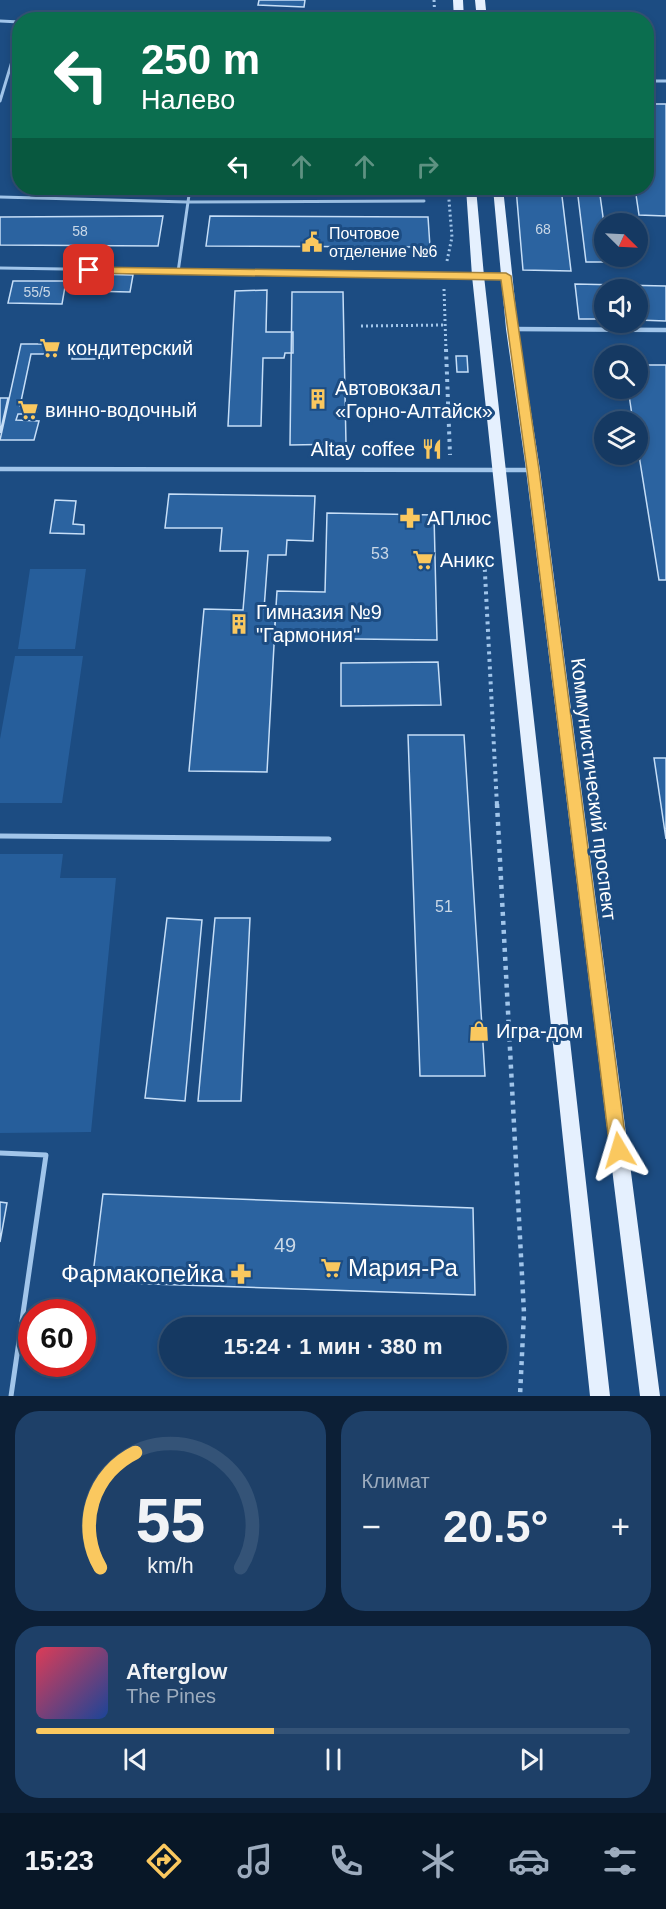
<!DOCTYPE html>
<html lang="ru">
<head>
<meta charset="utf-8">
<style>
  body { margin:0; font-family:Helvetica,sans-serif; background:#1e4068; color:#f1f3f6; height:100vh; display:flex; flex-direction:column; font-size:22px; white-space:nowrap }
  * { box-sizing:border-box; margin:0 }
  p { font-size:20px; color:#9dacbe }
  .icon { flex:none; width:33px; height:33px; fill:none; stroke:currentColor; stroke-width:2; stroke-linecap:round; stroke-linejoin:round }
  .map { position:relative; height:1396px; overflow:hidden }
  .panel { display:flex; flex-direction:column; gap:15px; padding:15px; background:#0c1f36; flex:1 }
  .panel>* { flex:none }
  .guide { position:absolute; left:12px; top:12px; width:642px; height:183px; border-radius:24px; box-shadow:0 3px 9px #0003,0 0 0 2px #345377; background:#0b6e4f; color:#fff; overflow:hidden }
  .needle { width:39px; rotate:114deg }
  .tools { position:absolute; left:594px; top:213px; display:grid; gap:12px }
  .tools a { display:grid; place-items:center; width:54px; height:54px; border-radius:50%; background:#153962; box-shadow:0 3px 9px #0003,0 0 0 2px #345377; font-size:30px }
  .speed { position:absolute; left:18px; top:1299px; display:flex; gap:12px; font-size:30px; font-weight:700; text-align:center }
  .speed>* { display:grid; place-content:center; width:78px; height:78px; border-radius:50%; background:#153962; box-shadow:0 3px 9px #0003,0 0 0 2px #345377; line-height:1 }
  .speed .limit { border:9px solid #d22; background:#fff; color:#111 }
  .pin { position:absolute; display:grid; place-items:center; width:51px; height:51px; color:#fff; margin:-26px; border-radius:12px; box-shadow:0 3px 9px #0006 }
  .me { position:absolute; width:66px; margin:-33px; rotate:353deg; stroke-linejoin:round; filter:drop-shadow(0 0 4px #0008) }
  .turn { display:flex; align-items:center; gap:21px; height:126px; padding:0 30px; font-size:27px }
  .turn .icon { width:78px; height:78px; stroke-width:2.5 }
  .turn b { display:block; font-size:42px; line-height:51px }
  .lanes { display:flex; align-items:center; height:57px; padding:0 30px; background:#0003; justify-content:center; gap:30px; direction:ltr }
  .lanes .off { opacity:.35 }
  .big { font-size:45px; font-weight:800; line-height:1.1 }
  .panel .widget { flex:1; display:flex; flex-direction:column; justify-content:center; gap:9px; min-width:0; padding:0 21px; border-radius:24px; background:#1e4068 }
  .panel .dial { align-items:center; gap:0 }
  .dial svg { height:156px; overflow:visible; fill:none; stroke:#345377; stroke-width:7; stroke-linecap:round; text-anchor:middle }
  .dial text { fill:#f1f3f6; stroke:none }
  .song { display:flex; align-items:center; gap:18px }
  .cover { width:72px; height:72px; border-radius:9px; background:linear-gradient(135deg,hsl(350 70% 55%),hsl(220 70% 35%)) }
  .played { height:6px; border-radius:3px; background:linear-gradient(90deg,#fac85f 40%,#345377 40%) }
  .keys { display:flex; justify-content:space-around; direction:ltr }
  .heat { display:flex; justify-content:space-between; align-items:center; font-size:33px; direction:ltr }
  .panel .tiles { flex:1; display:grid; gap:15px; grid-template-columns:1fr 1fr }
  .widget:last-child { grid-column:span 2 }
  .trip { position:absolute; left:159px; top:1317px; width:348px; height:60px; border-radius:30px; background:#153962; box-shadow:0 3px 9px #0003,0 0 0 2px #345377; font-weight:800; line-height:60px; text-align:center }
  .menu { display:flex; height:96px; justify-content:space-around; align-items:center; background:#081727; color:#9dacbe }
  .menu .icon { width:42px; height:42px }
  .menu .current { color:#fac85f }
  .menu b { font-size:27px; color:#f1f3f6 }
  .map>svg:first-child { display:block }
  .green { fill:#265e9b }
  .building { fill:#2b63a0; stroke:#c6def7; stroke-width:1.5 }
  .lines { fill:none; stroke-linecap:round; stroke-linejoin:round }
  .path-far2 { stroke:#a1c5ea; stroke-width:3; stroke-dasharray:2 3; stroke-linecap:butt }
  .path-far1 { stroke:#a1c5ea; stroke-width:4; stroke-dasharray:3 4.5; stroke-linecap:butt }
  .path { stroke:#a1c5ea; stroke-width:4.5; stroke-dasharray:4 5; stroke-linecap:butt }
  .service-far2 { stroke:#a1c5ea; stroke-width:3 }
  .service-far1 { stroke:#a1c5ea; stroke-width:4.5 }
  .service { stroke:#a1c5ea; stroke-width:5 }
  .minor { stroke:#a1c5ea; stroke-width:4.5 }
  .primary { fill:#e5f0fe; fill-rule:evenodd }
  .route { fill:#fac85f; stroke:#a2823e; stroke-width:1.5 }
  .labels { text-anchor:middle; stroke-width:6; stroke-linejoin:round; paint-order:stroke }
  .far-number-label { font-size:14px; fill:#cad8e7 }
  .far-poi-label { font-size:16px; fill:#fff; stroke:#1c4c82; text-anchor:start }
  .number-label { font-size:16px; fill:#cad8e7 }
  .poi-label { font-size:20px; fill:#fff; stroke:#1c4c82; text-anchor:start }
  .street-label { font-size:20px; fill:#fff; stroke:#1c4c82 }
  .near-number-label { font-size:20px; fill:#cad8e7 }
  .near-poi-label { font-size:24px; fill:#fff; stroke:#1c4c82; text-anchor:start }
</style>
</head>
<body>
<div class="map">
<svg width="666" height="1396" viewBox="0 0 666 1396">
  <rect width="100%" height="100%" fill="#1c4c82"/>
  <!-- green -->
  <path class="green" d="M 30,569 L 86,569 L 75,649 L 18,649 Z
    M 15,656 L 83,656 L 62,803 L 0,803 L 0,739 Z
    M 0,854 L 63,854 L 60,878 L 116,878 L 91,1132 L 0,1133 Z"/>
  <!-- building -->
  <path class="building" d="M 259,0 L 305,0 L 304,7 L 258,5 Z
    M 646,104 L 666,104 L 666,216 L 639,215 L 635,188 L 646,188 Z
    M 516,188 L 561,188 L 571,271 L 523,270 Z
    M 577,188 L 599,188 L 604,224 L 604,256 L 609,256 L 610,262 L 586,262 Z
    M 163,216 L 158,246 L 0,245 L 0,217 Z
    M 210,216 L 428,217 L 430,247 L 206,246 Z
    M 90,274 L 133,275 L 130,292 L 86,291 Z
    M 13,281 L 66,281 L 62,304 L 8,303 Z
    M 575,284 L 666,286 L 666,321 L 638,320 L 638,290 L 604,290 L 604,319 L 579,319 Z
    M 267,290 L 266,332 L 293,332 L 293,353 L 285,353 L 284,358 L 263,358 L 261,426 L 228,426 L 235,291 Z
    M 292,292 L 343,292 L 346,444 L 290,445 Z
    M 21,344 L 58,344 L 56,354 L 31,354 L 20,406 L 38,406 L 36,414 L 18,414 L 16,420 L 39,421 L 34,440 L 0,440 Z
    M 74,346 L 105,346 L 103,359 L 72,359 Z
    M 456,356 L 467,356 L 468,372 L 457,372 Z
    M 638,365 L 666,365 L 666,580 L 659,580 L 638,449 L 638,422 L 633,422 L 628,388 L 638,388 Z
    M 0,398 L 8,398 L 0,433 Z
    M 169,494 L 315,496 L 313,541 L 287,540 L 286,555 L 268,555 L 264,609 L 276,609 L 267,772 L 189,771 L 204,609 L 243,610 L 248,551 L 220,551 L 222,528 L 165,528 Z
    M 55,500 L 76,501 L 73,524 L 84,525 L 84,534 L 50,533 Z
    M 327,513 L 434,515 L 437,640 L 274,638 L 277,591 L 325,592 Z
    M 438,662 L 441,705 L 341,706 L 341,663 Z
    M 408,735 L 464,735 L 485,1076 L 420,1076 Z
    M 654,758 L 666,758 L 666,839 Z
    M 167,918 L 202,920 L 185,1101 L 145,1098 Z
    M 215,918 L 250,918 L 241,1101 L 198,1101 Z
    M 103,1194 L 473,1208 L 475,1295 L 92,1282 Z
    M 0,1202 L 7,1203 L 0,1242 Z"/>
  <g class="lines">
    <!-- path-far2 -->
    <path class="path-far2" d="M 434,0 L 435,20
      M 447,261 L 452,237 L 448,188
      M 444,289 L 446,351
      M 361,326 L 445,325"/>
    <!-- path-far1 -->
    <path class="path-far1" d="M 446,349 L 450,455
      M 484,554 L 497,806"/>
    <!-- path -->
    <path class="path" d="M 497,804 L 524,1313 L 520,1396"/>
    <!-- service-far2 -->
    <path class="service-far2" d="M 0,21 L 20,22
      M 646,81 L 666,81
      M 0,101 L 17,45
      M 0,197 L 187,202 L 424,201
      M 0,268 L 506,276
      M 178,272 L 190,188"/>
    <!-- service-far1 -->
    <path class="service-far1" d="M 0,469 L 531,470"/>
    <!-- service -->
    <path class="service" d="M 0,836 L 329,839
      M 0,1153 L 46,1155 L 11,1396"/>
    <!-- minor -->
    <path class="minor" d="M 512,329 L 666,330"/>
    <!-- primary -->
    <path class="primary" d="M 453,0 L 463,0 L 464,20 L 454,20 Z
      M 475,0 L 485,0 L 487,20 L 477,20 Z
      M 466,188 L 476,188 L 484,276 L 610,1396 L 590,1396 L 472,276 Z
      M 493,188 L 503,188 L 518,329 L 540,470 L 660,1396 L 640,1396 L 526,470 L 506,329 Z"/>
  </g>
  <!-- route -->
  <path class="route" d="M 89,267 L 506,273 L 511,276 L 539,470 L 627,1150 L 625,1156 L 619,1159 L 613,1156 L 610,1150 L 527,470 L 501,280 L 85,273 L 84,270 Z"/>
  <!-- icons -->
  <defs>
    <g id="civic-bare" transform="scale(1.62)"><path d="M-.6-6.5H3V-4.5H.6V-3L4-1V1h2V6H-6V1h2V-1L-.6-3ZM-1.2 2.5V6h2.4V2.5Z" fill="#fac85f" stroke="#1c4c82" stroke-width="2.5" paint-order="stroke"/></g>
    <g id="supermarket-bare" transform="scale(1.62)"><path d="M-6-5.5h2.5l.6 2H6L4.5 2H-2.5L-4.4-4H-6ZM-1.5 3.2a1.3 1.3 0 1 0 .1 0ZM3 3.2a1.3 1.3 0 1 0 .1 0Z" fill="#fac85f" stroke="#1c4c82" stroke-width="2.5" paint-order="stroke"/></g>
    <g id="building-bare" transform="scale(1.62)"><path d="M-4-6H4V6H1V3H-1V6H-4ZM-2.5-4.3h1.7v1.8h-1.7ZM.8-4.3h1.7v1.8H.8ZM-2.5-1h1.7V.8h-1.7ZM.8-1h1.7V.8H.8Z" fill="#fac85f" stroke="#1c4c82" stroke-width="2.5" paint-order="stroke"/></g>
    <g id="restaurant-bare" transform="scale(1.62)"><path d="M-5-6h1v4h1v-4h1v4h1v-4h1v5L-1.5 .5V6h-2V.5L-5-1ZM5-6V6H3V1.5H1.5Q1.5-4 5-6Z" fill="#fac85f" stroke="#1c4c82" stroke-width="2.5" paint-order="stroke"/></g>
    <g id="pharmacy-bare" transform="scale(1.62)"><path d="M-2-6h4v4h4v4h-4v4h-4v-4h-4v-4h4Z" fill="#fac85f" stroke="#1c4c82" stroke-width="2.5" paint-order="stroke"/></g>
    <g id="shop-bare" transform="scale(1.62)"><path d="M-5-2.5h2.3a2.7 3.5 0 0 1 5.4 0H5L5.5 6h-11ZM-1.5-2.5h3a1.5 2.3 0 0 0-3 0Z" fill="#fac85f" stroke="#1c4c82" stroke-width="2.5" paint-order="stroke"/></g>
  </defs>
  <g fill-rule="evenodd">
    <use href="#civic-bare" x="312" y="242"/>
    <use href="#supermarket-bare" x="50" y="348"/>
    <use href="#building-bare" x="318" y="399"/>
    <use href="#supermarket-bare" x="28" y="410"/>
    <use href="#restaurant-bare" x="432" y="449"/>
    <use href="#pharmacy-bare" x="410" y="518"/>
    <use href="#supermarket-bare" x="423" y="560"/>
    <use href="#building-bare" x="239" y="624"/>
    <use href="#shop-bare" x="479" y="1031"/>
    <use href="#supermarket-bare" x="331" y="1268"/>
    <use href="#pharmacy-bare" x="241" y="1274"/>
  </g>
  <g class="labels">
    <!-- far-number labels -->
    <g class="far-number-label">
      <text x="543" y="234">68</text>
      <text x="80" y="236">58</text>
      <text x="37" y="297">55/5</text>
    </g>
    <!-- far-poi labels -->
    <g class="far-poi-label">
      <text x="329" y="239">Почтовое<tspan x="329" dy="18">отделение №6</tspan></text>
    </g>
    <!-- number labels -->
    <g class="number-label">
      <text x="380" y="559">53</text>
      <text x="444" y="912">51</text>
    </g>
    <!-- poi labels -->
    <g class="poi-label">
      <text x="67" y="355">кондитерский</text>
      <text x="335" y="395">Автовокзал<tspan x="335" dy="23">«Горно-Алтайск»</tspan></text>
      <text x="45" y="417">винно-водочный</text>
      <text x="415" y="456" text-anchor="end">Altay coffee</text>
      <text x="427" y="525">АПлюс</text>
      <text x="440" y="567">Аникс</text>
      <text x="256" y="619">Гимназия №9<tspan x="256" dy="23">"Гармония"</tspan></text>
      <text x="496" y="1038">Игра-дом</text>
    </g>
    <!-- street labels -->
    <g class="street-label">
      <text transform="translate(594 789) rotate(83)" y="7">Коммунистический проспект</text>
    </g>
    <!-- near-number labels -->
    <g class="near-number-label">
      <text x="285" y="1252">49</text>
    </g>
    <!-- near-poi labels -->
    <g class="near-poi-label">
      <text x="348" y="1276">Мария-Ра</text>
      <text x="224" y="1282" text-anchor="end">Фармакопейка</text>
    </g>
  </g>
</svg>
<div class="tools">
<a><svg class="needle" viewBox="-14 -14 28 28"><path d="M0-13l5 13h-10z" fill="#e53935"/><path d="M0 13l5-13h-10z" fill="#9dacbe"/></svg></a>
<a><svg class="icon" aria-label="sound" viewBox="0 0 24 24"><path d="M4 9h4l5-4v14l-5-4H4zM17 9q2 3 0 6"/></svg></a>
<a><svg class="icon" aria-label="search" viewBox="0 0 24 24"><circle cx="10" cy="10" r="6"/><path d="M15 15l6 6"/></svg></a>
<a><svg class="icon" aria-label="layers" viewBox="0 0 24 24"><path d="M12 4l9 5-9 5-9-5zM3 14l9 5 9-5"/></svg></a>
</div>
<div class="speed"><div class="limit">60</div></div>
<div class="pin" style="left:89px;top:270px;background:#d93025"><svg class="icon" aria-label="arrive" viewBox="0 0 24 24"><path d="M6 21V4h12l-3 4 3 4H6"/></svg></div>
<svg class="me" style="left:619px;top:1150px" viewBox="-20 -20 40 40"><path d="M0-17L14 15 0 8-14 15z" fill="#fac85f" stroke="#fff" stroke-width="4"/></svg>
<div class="trip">15:24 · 1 мин · 380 m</div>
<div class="guide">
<div class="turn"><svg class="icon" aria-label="left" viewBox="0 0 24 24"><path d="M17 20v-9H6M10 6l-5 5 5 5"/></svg><div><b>250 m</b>Налево</div></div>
<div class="lanes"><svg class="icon" aria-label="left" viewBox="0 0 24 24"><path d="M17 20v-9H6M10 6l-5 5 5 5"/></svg><svg class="icon off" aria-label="ahead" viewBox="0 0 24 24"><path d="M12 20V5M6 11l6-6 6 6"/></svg><svg class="icon off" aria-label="ahead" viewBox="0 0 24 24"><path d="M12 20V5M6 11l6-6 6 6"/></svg><svg class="icon off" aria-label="right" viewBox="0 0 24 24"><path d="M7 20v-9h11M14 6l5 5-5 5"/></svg></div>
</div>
</div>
<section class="panel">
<div class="tiles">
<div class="widget dial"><svg viewBox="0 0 100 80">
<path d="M14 69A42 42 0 1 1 86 69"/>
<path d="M14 69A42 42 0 0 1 32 10" stroke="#fac85f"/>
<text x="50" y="56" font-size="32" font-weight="700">55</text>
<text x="50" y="72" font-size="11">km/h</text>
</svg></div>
<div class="widget"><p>Климат</p>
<div class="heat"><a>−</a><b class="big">20.5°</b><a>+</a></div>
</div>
<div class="widget">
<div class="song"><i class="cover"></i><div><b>Afterglow</b><p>The Pines</p></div></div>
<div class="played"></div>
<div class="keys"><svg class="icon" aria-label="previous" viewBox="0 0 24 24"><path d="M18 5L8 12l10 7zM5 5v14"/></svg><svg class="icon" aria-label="pause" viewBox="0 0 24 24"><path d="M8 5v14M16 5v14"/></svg><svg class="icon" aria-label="next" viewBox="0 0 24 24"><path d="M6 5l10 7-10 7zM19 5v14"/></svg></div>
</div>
</div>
</section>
<nav class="menu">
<b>15:23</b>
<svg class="icon current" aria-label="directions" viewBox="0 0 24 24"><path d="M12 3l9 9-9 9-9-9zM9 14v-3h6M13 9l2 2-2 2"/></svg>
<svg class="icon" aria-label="music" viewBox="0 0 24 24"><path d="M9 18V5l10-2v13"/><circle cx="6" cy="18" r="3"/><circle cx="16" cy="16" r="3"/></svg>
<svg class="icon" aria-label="phone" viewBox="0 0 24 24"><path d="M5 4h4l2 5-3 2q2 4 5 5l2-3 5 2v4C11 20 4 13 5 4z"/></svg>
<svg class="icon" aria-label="climate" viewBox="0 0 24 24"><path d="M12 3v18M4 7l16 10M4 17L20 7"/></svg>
<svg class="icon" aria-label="car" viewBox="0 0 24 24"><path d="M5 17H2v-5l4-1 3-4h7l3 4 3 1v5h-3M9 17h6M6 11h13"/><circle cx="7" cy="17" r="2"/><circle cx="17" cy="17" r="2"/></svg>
<svg class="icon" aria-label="filters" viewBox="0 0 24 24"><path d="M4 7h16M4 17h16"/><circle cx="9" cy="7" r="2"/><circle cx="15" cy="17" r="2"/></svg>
</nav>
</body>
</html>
